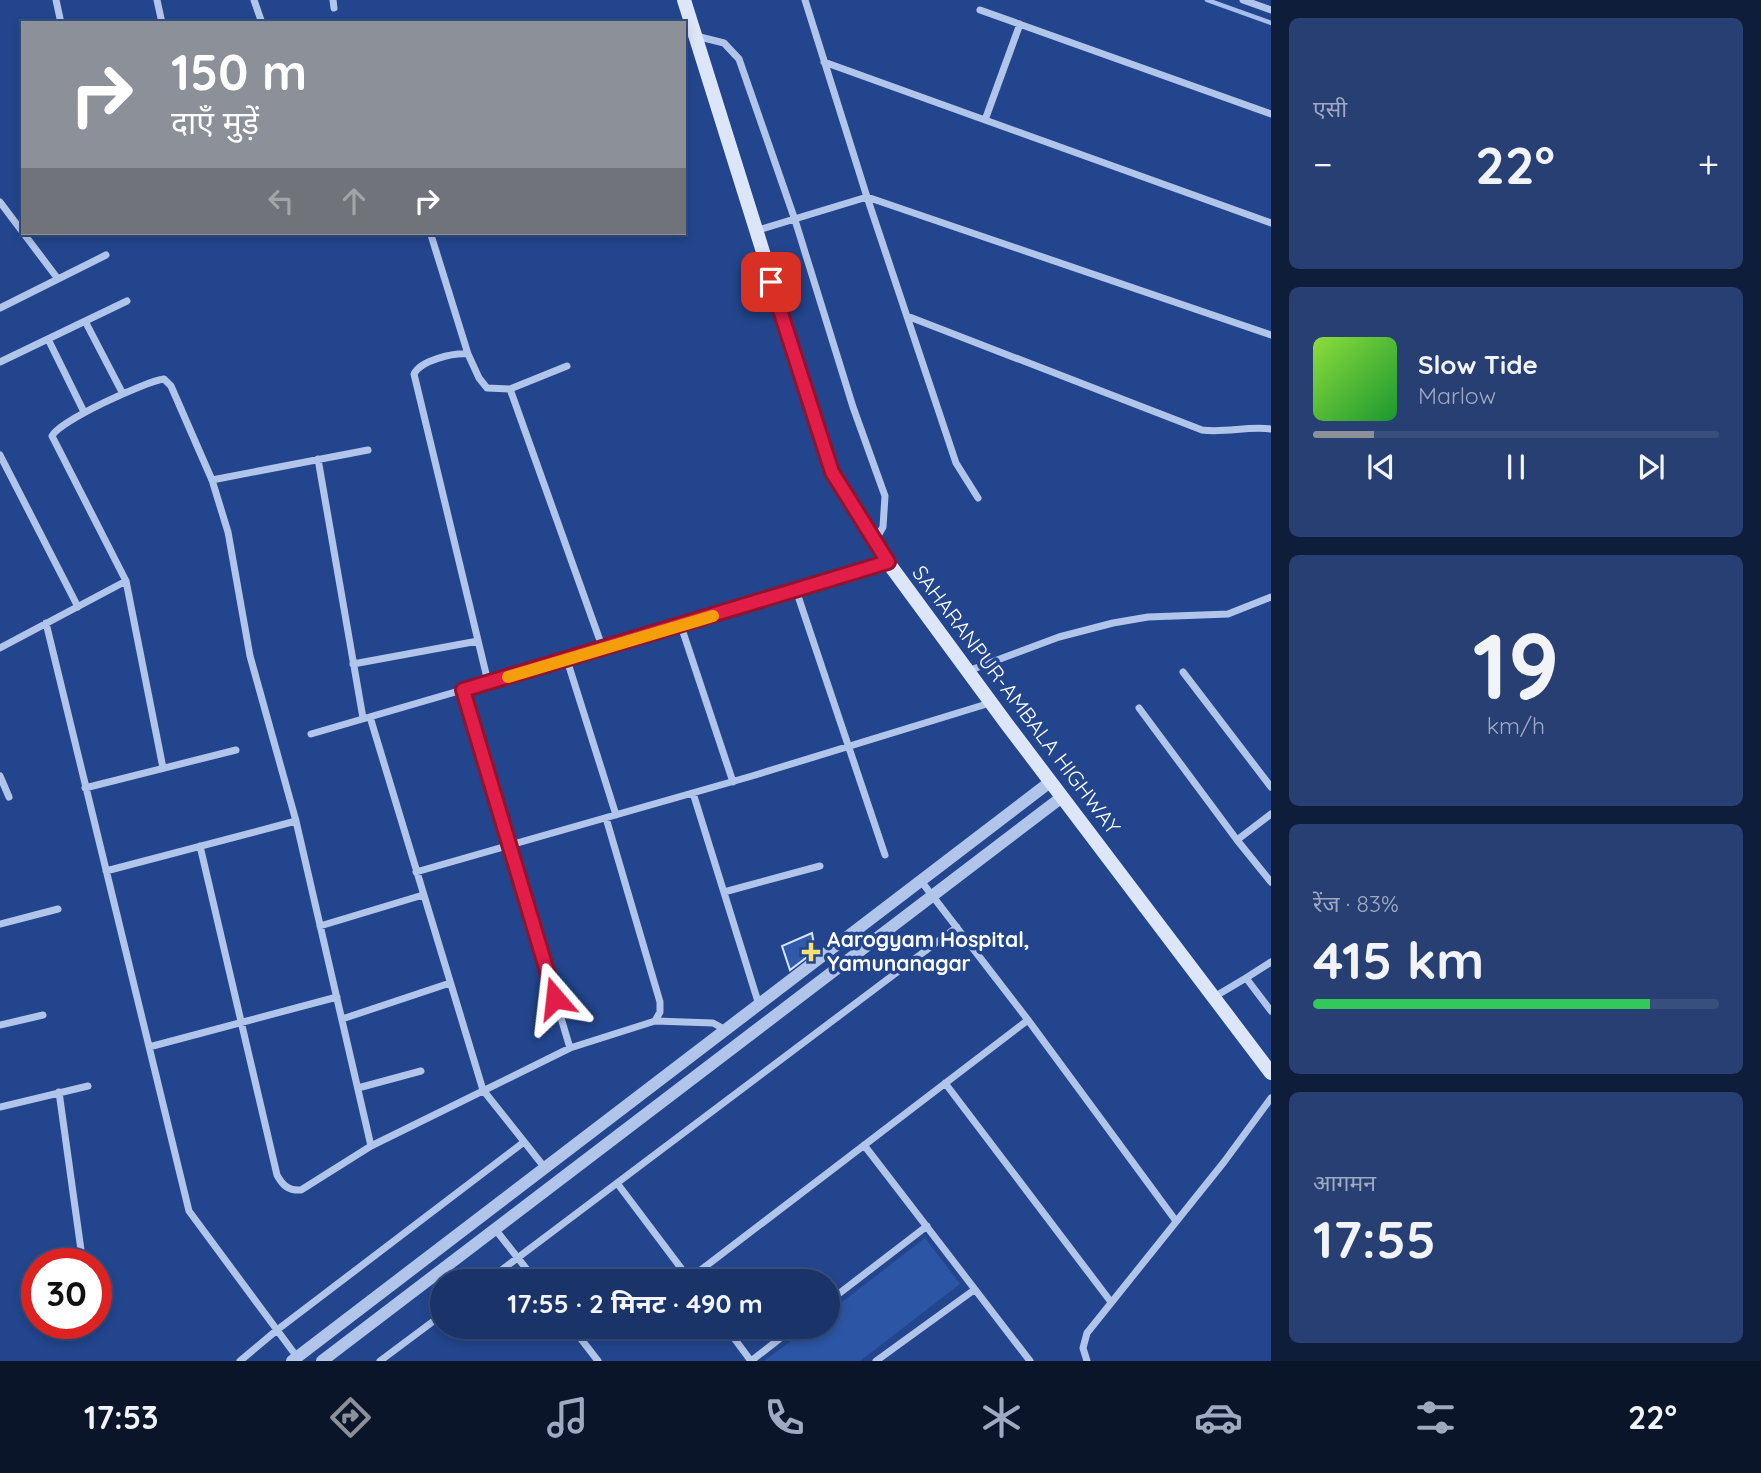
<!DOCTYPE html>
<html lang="hi">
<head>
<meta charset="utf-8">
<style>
  body { margin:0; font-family:Quicksand,"Noto Sans Devanagari",sans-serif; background:#273f72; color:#f1f3f6; height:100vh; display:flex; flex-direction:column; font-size:26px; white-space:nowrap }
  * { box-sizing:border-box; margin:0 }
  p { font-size:23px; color:#9faac1 }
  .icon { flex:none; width:38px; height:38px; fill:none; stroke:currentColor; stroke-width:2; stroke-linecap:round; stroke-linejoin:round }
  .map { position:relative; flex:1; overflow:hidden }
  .details { display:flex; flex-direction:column; gap:18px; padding:18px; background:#0e1d3a; width:490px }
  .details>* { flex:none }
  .hud { position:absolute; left:21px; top:21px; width:665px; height:214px; border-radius:0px; box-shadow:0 4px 10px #0003,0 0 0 2px #384f7e; background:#8c9099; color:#fff; overflow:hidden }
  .speed { position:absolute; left:21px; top:1248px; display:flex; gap:14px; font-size:35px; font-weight:700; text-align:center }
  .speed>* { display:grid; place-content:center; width:91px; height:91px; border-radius:50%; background:#1a346a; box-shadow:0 4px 10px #0003,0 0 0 2px #384f7e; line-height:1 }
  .speed .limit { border:10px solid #d22; background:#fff; color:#111 }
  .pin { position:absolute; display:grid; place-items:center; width:60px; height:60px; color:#fff; margin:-30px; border-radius:14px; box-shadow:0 4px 10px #0006 }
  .me { position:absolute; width:77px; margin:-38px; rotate:343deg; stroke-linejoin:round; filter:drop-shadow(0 0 5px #0008) }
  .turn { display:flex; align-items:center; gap:24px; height:147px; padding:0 35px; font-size:32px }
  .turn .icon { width:91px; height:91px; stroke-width:2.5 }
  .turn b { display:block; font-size:49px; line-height:60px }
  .lanes { display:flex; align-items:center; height:66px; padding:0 35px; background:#0003; justify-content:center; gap:35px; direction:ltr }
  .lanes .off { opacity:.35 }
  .big { font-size:52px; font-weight:700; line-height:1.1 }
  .details .widget { flex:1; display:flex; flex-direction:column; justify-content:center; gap:10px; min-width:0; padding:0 24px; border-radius:10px; background:#273f72 }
  .details .dial { align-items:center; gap:0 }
  .dial b { font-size:91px; line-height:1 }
  .song { display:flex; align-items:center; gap:21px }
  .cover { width:84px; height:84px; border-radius:10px; background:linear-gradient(135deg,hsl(90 70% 55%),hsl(130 70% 35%)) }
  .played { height:7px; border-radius:4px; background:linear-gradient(90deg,#8c9099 15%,#384f7e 15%) }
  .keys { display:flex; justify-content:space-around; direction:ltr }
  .heat { display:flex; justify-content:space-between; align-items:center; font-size:38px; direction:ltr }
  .charge { height:10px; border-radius:5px; background:linear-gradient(90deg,#34c759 83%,#384f7e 0) }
  .trip { position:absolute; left:430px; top:1269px; width:410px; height:70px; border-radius:35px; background:#1a346a; box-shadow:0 4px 10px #0003,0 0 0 2px #384f7e; font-weight:700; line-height:70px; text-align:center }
  .tabs { display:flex; height:112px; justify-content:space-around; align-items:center; background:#0a152a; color:#9faac1 }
  .tabs .icon { width:49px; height:49px }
  .tabs .current { color:#8c9099 }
  .tabs b { font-size:32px; color:#f1f3f6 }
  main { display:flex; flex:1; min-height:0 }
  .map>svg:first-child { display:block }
  .green { fill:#2c55a5 }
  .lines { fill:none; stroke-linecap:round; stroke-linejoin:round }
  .stream { stroke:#a5beec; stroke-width:4.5 }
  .building { fill:#325aaa; stroke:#d6e2f8; stroke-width:2 }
  .minor { stroke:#b1c5eb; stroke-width:7 }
  .tertiary { stroke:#b1c5eb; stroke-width:12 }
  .secondary { stroke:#dde6f9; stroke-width:14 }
  .route-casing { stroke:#92132f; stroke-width:18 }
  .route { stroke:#e11d48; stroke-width:12 }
  .slow { stroke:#f59e0b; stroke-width:12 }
  .poi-dot { fill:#f7e073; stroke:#22458d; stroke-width:2.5 }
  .labels { text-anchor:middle; stroke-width:7; stroke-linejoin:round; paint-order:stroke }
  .street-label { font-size:21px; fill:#fff; stroke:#22458d }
  .poi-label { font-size:21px; font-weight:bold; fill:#fff; stroke:#22458d; text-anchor:start }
</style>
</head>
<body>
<main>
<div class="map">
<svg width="1271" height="1361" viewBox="0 0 1271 1361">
  <rect width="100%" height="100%" fill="#22458d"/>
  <!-- green -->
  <path class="green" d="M 925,1238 L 960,1284 L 860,1361 L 764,1361 L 810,1327 L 828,1326 L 828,1313 Z"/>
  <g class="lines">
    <!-- stream -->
    <path class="stream" d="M 1207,0 L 1271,23"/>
  </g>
  <!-- building -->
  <path class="building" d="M 812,933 L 815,951 L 790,970 L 782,946 Z"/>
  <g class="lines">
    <!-- minor -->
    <path class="minor" d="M 56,0 L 61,23
      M 157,0 L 162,23
      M 254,0 L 262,23
      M 333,0 L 334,8
      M 805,0 L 867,197 L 956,463 L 978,498
      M 1243,0 L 1271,10
      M 980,10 L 1271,114
      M 696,36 L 724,43 L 739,59 L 795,220 L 853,407 L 885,496 L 883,527 L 875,541
      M 824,62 L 1271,223
      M 985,120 L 1020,24
      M 0,202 L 58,279
      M 755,231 L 867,197 L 1271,335
      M 431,235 L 468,354
      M 0,308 L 106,255
      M 907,316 L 1202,430 C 1225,433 1248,426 1271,429
      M 85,321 L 123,394
      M 48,339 L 84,412
      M 0,362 L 127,301
      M 510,389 L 603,649
      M 0,455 L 78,607
      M 318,459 L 363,718
      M 212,480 L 368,450
      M 796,590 L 885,855
      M 46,623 L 189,1211 L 297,1357
      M 681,626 L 733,782
      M 0,648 L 126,581
      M 567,660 L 616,815
      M 353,664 L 478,641
      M 968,671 L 1059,637 L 1113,623 L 1148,617 L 1228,614 L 1271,597
      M 1183,672 L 1271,787
      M 488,682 L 414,374 C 421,360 453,353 468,354 L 479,378 L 487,388 L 510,389 L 567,366
      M 463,690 L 570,1048
      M 1139,708 L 1237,840 L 1271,882
      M 370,717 L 483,1090 L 545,1168
      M 311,734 L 614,646 L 887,563
      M 163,768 L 126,581 L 52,436 C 59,421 146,381 164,379 L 171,386 L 212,480 L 228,532 L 250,656 L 296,821 L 371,1146
      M 0,776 L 9,797
      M 85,788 L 236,750
      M 693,793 L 759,1005
      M 1237,840 L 1271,814
      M 200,846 L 277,1175 C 283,1186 289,1191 301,1190 L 371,1146 L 570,1048 L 655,1021 L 660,1012 L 660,1002 L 606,818
      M 106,871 L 296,821
      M 416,872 L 752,776 L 990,703
      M 921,881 L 1028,1020 L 1176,1221
      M 724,892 L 820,866
      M 0,924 L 58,909
      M 320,926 L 423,895
      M 1246,978 L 1271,962
      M 1214,997 L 1246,978 L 1271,1011
      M 342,1019 L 450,983
      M 655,1021 L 713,1023 L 726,1030
      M 0,1025 L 43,1015
      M 149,1047 L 337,997
      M 945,1083 L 1111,1302
      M 358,1088 L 421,1071
      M 59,1092 L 81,1250
      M 0,1107 L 88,1086
      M 864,1145 L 1030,1361
      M 617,1183 L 690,1280
      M 495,1229 L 536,1281
      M 689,1279 L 1028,1020
      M 487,1281 L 957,927
      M 828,1302 L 927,1226
      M 571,1326 L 598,1361
      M 725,1326 L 751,1361 L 796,1326
      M 240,1361 L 277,1330 L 524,1142
      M 380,1361 L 443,1314
      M 876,1361 L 974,1290
      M 1087,1361 L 1083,1348 L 1087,1333 L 1224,1162 L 1271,1098"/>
    <!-- tertiary -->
    <path class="tertiary" d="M 292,1361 L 1050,782
      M 322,1361 L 1062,797"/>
    <!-- secondary -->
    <path class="secondary" d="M 684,0 L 832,472 L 881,553 L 1006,723 L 1271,1073"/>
  </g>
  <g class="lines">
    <!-- route casing -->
    <g class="route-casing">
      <path id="route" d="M 555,998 L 463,690 L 888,562 L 832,472 L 771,282"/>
    </g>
    <!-- route -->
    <use href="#route" class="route"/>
    <!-- slow -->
    <path class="slow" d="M 508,677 L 713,616"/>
  </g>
  <!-- markers -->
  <path class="poi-dot" d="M807.5 941.5h7v7h7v7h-7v7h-7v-7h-7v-7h7z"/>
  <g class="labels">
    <!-- street labels -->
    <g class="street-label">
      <text transform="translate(1016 700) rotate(53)" y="7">SAHARANPUR-AMBALA HIGHWAY</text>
    </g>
    <!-- poi labels -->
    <g class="poi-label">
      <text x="827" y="947">Aarogyam Hospital,<tspan x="827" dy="24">Yamunanagar</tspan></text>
    </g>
  </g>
</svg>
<div class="speed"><div class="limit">30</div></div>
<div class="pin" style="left:771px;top:282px;background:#d93025"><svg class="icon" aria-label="arrive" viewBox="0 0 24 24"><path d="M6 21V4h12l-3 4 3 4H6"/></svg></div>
<svg class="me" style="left:555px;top:998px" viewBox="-20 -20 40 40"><path d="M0-17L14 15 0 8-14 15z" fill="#e11d48" stroke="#fff" stroke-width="4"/></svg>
<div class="trip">17:55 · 2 मिनट · 490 m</div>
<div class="hud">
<div class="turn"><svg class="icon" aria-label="right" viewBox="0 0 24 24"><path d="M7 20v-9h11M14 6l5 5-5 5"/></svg><div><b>150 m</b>दाएँ मुड़ें</div></div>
<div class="lanes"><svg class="icon off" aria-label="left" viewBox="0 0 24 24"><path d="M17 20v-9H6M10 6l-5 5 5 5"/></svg><svg class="icon off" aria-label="ahead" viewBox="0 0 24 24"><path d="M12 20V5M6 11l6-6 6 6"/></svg><svg class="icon" aria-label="right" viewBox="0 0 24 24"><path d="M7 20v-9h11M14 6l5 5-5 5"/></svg></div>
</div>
</div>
<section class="details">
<div class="widget"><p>एसी</p>
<div class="heat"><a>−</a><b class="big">22°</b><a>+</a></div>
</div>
<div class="widget">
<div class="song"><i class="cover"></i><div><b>Slow Tide</b><p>Marlow</p></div></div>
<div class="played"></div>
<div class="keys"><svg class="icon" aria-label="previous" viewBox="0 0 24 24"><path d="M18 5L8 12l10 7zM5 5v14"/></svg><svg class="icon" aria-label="pause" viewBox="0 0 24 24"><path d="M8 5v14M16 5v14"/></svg><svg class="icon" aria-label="next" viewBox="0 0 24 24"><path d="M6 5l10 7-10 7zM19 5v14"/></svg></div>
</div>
<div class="widget dial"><b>19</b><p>km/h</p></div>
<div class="widget"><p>रेंज · 83%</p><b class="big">415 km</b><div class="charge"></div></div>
<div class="widget"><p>आगमन</p><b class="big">17:55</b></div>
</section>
</main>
<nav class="tabs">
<b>17:53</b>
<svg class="icon current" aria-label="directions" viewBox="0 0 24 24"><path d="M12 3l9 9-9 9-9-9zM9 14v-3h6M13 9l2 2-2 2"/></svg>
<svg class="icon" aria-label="music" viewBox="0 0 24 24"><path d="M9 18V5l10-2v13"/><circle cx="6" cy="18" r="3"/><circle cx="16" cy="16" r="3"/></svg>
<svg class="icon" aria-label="phone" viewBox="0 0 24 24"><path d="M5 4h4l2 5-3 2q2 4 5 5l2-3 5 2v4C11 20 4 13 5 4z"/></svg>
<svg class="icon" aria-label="climate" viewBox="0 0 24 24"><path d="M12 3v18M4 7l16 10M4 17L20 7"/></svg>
<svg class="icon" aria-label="car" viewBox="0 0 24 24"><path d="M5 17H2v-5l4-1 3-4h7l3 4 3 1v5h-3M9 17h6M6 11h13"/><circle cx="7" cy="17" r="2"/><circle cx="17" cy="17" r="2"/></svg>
<svg class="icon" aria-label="filters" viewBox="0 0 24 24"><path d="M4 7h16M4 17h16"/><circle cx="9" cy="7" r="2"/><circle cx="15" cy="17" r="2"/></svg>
<b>22°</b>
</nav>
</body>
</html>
